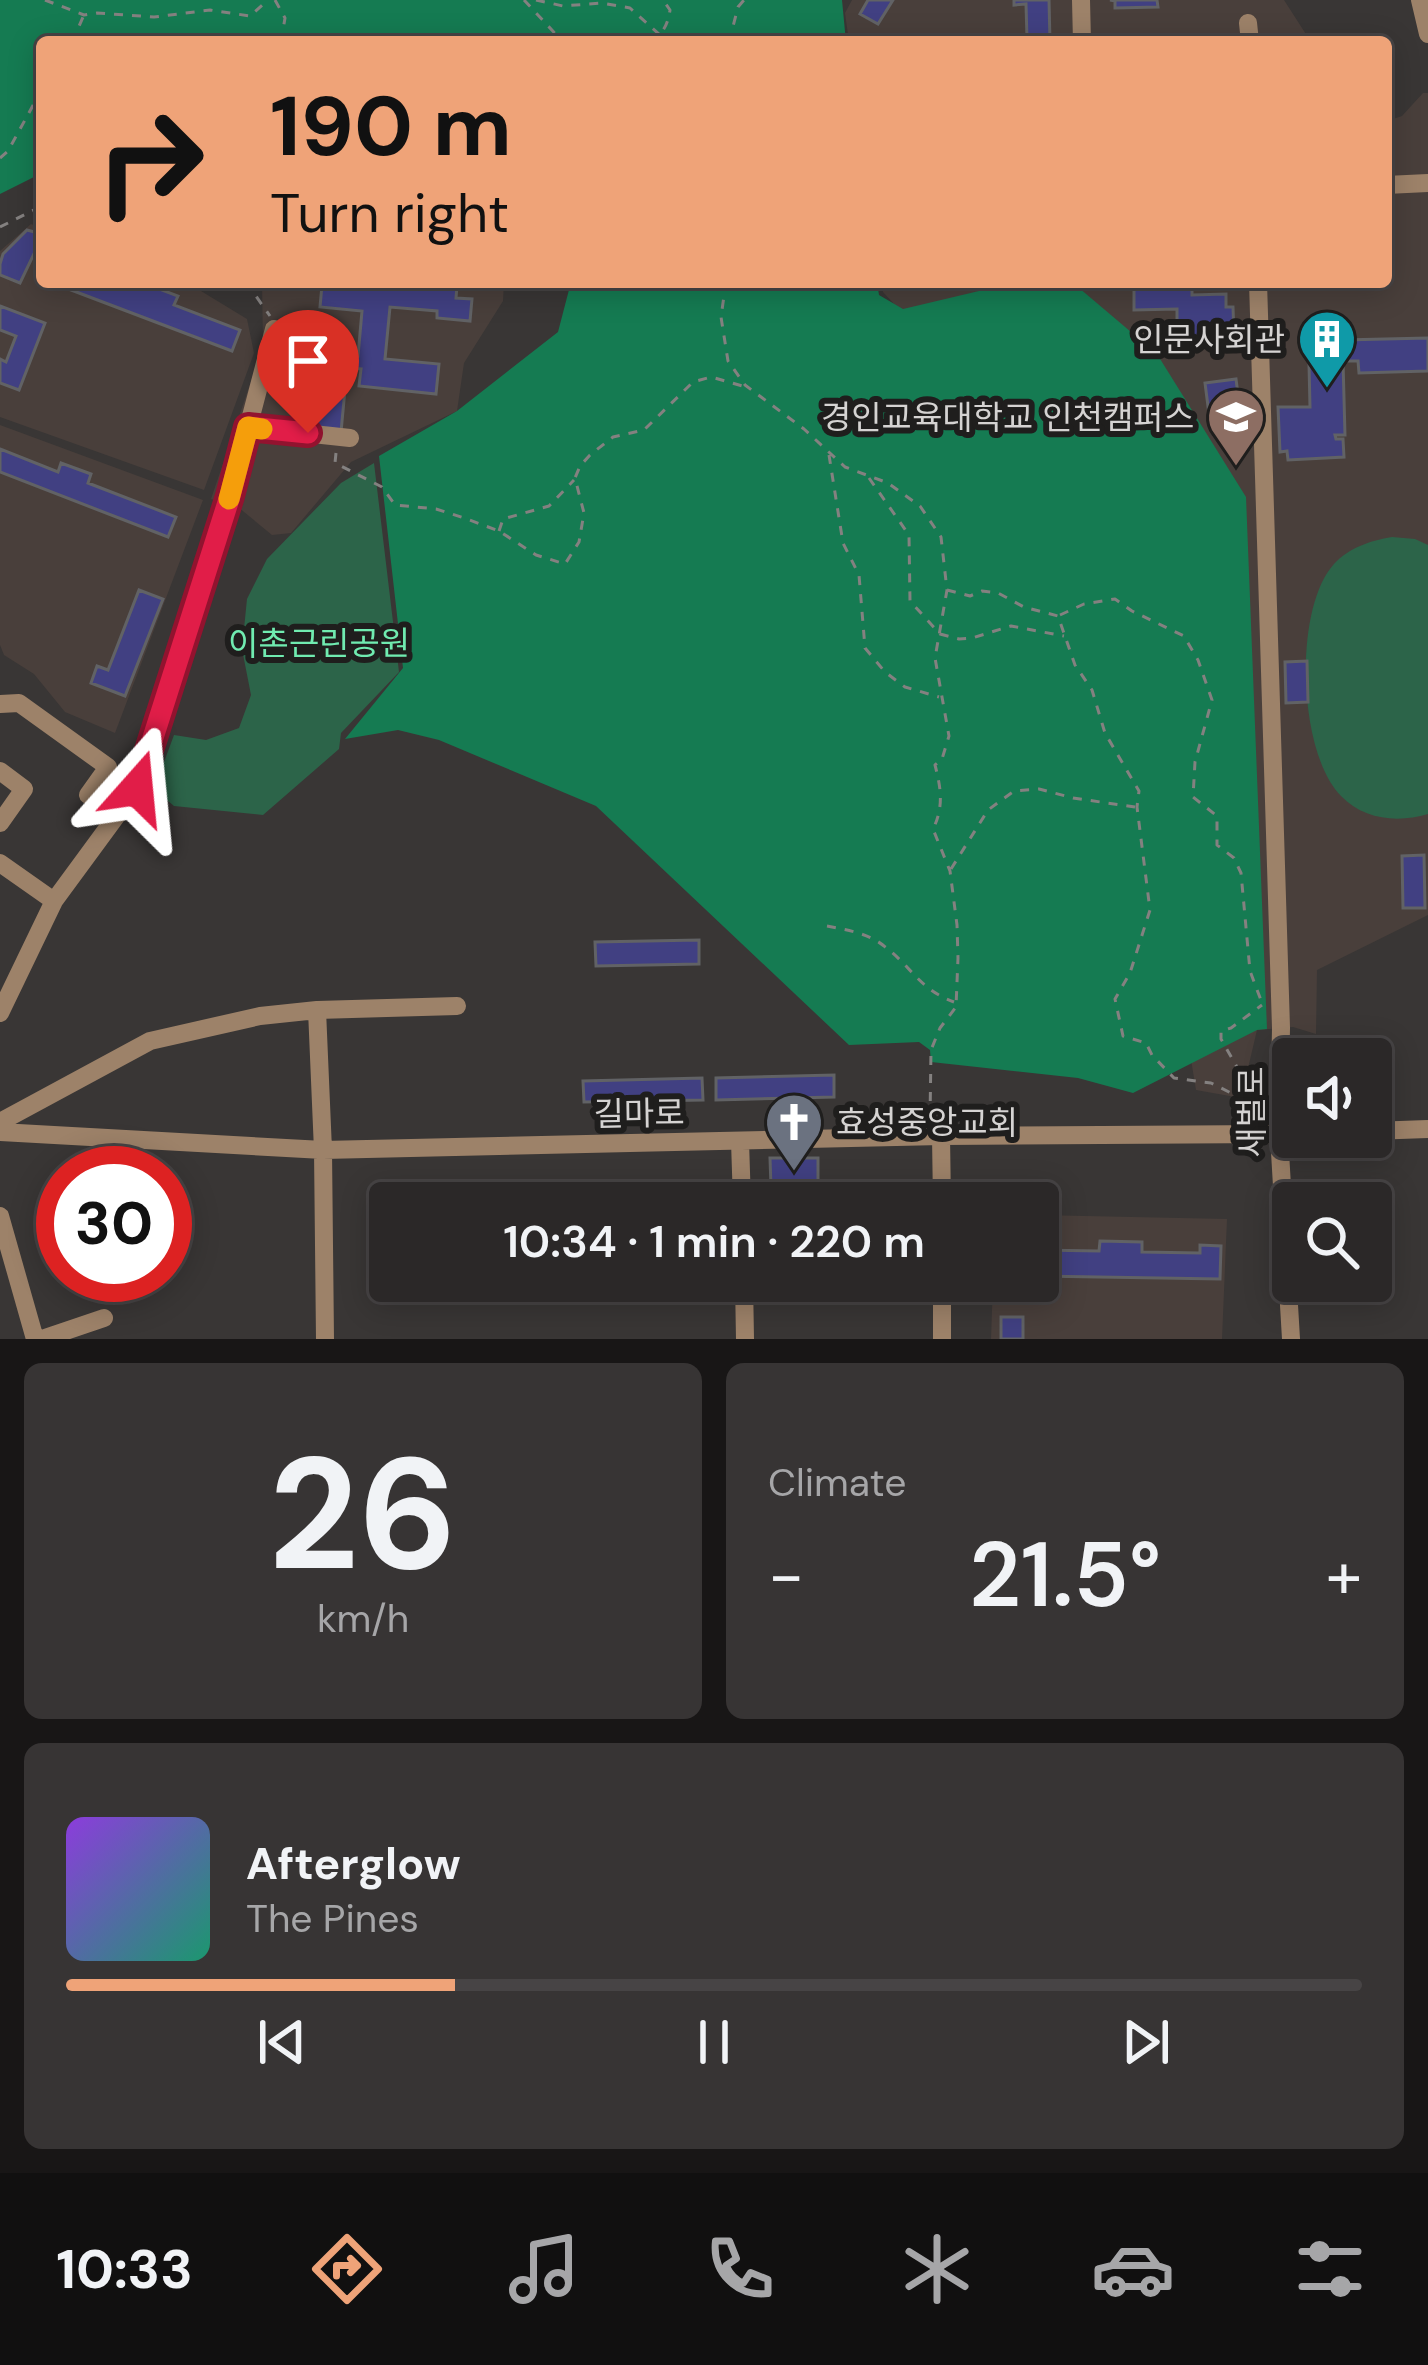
<!DOCTYPE html>
<html lang="en">
<head>
<meta charset="utf-8">
<style>
  body { margin:0; font-family:"DM Sans","Noto Sans KR",sans-serif; background:#373434; color:#f1f3f6; height:100vh; display:flex; flex-direction:column; font-size:45px; white-space:nowrap }
  * { box-sizing:border-box; margin:0 }
  p { font-size:39px; color:#a6a6a8 }
  .icon { flex:none; width:66px; height:66px; fill:none; stroke:currentColor; stroke-width:2; stroke-linecap:round; stroke-linejoin:round }
  .map { position:relative; height:1339px; overflow:hidden }
  .drawer { display:flex; flex-direction:column; gap:24px; padding:24px; background:#181616; flex:1 }
  .drawer>* { flex:none }
  .guide { position:absolute; left:36px; top:36px; width:1356px; height:252px; border-radius:12px; box-shadow:0 6px 30px #0003,0 0 0 3px #474445; background:#efa378; color:#111; overflow:hidden }
  .controls { position:absolute; left:1272px; top:1038px; display:grid; gap:24px }
  .controls a { display:grid; place-items:center; width:120px; height:120px; border-radius:12px; background:#2b2828; box-shadow:0 6px 30px #0003,0 0 0 3px #474445; font-size:60px }
  .speed { position:absolute; left:36px; top:1146px; display:flex; gap:24px; font-size:60px; font-weight:700; text-align:center }
  .speed>* { display:grid; place-content:center; width:156px; height:156px; border-radius:50%; background:#2b2828; box-shadow:0 6px 30px #0003,0 0 0 3px #474445; line-height:1 }
  .speed .limit { border:18px solid #d22; background:#fff; color:#111 }
  .pin { position:absolute; display:grid; place-items:center; width:102px; height:102px; color:#fff; margin:-123px -51px; border-radius:50% 50% 50% 0; rotate:-45deg; box-shadow:0 0 12px #0007 }
  .pin .icon { rotate:45deg }
  .me { position:absolute; width:132px; margin:-66px; rotate:18deg; stroke-linejoin:round; filter:drop-shadow(0 0 9px #0008) }
  .turn { display:flex; align-items:center; gap:42px; height:252px; padding:0 36px; font-size:54px }
  .turn .icon { width:156px; height:156px; stroke-width:2.5 }
  .turn b { display:block; font-size:84px; line-height:102px }
  .big { font-size:90px; font-weight:600; line-height:1.1 }
  .drawer .card { flex:1; display:flex; flex-direction:column; justify-content:center; gap:18px; min-width:0; padding:0 42px; border-radius:18px; background:#373434 }
  .drawer .dial { align-items:center; gap:0 }
  .dial b { font-size:156px; line-height:1 }
  .song { display:flex; align-items:center; gap:36px }
  .cover { width:144px; height:144px; border-radius:18px; background:linear-gradient(135deg,hsl(270 70% 55%),hsl(160 70% 35%)) }
  .played { height:12px; border-radius:6px; background:linear-gradient(90deg,#efa378 30%,#474445 30%) }
  .keys { display:flex; justify-content:space-around; direction:ltr }
  .heat { display:flex; justify-content:space-between; align-items:center; font-size:66px; direction:ltr }
  .drawer .tiles { flex:1; display:grid; gap:24px; grid-template-columns:1fr 1fr }
  .card:last-child { grid-column:span 2 }
  .trip { position:absolute; left:369px; top:1182px; width:690px; height:120px; border-radius:12px; background:#2b2828; box-shadow:0 6px 30px #0003,0 0 0 3px #474445; font-weight:600; line-height:120px; text-align:center }
  .tabs { display:flex; height:192px; justify-content:space-around; align-items:center; background:#111010; color:#a6a6a8 }
  .tabs .icon { width:84px; height:84px }
  .tabs .on { color:#efa378 }
  .tabs b { font-size:54px; color:#f1f3f6 }
  .map>svg:first-child { display:block }
  .built { fill:#493f3b }
  .green { fill:#2c6449 }
  .forest { fill:#157b52 }
  .building { fill:#414082; stroke:#616265; stroke-width:3 }
  .lines { fill:none; stroke-linecap:round; stroke-linejoin:round }
  .path { stroke:#848180; stroke-width:3; stroke-dasharray:9 9; stroke-linecap:butt }
  .minor { stroke:#9d8269; stroke-width:18 }
  .route-casing { stroke:#92132f; stroke-width:30 }
  .route { stroke:#e11d48; stroke-width:21 }
  .slow { stroke:#f59e0b; stroke-width:21 }
  .labels { text-anchor:middle; stroke-width:12; stroke-linejoin:round; paint-order:stroke }
  .poi-label { font-size:33px; fill:#d5d3d2; stroke:#1f1e1d; text-anchor:end }
  .park-label { font-size:33px; fill:#70ebb0; stroke:#1f1e1d }
  .street-label { font-size:33px; fill:#d5d3d2; stroke:#1f1e1d }
</style>
</head>
<body>
<div class="map">
<svg width="1428" height="1339" viewBox="0 0 1428 1339">
  <rect width="100%" height="100%" fill="#393635"/>
  <!-- built -->
  <path class="built" d="M 852,0 L 1284,0 L 1311,42 L 849,42 L 845,13 Z
    M 1423,93 L 1428,93 L 1428,915 L 1317,970 L 1316,1034 L 1293,1027 L 1257,1030 L 1241,1098 L 1196,1090 L 1172,943 L 1206,645 L 883,292 L 882,282 L 1386,282 L 1386,113 L 1393,119 L 1402,116 Z
    M 31,224 L 42,228 L 42,282 L 191,282 L 201,291 L 247,319 L 254,353 L 204,490 L 0,417 L 0,251 Z
    M 262,282 L 504,282 L 503,301 L 464,363 L 457,411 L 351,462 L 291,533 L 272,535 L 238,507 L 211,499 L 263,346 Z
    M 0,425 L 203,500 L 115,733 L 65,712 L 34,674 L 4,655 L 0,645 Z
    M 1038,1215 L 1227,1219 L 1222,1339 L 991,1339 L 993,1281 L 1038,1281 Z"/>
  <!-- green -->
  <path class="green" d="M 374,463 L 399,672 L 341,733 L 339,749 L 263,815 L 174,806 L 154,789 L 174,735 L 206,740 L 239,728 L 251,695 L 242,649 L 247,599 L 267,559 L 341,483 Z
    M 1392,537 L 1415,539 L 1428,545 L 1428,814 C 1398,823 1364,820 1341,796 C 1298,753 1293,609 1334,564 C 1350,547 1370,541 1392,537 Z"/>
  <!-- forest -->
  <path class="forest" d="M 0,0 L 842,0 L 846,42 L 42,42 L 42,173 L 0,194 Z
    M 571,282 L 877,282 L 879,295 L 903,309 L 1017,282 L 1072,282 L 1157,354 L 1246,497 L 1267,1029 L 1257,1030 L 1133,1093 L 1078,1078 L 931,1062 L 930,1050 L 919,1042 L 849,1045 L 596,806 L 439,740 L 398,730 L 345,739 L 403,668 L 379,456 L 457,411 L 558,332 Z"/>
  <!-- building -->
  <path class="building" d="M 868,0 L 893,0 L 878,24 L 860,14 Z
    M 1014,0 L 1049,0 L 1050,42 L 991,42 L 1027,39 L 1026,4 L 1014,5 Z
    M 1110,0 L 1157,0 L 1158,7 L 1115,8 L 1115,1 Z
    M 27,230 L 42,234 L 42,237 L 20,283 L 0,275 L 0,264 L 3,254 Z
    M 50,282 L 114,282 L 129,288 L 132,282 L 141,282 L 178,296 L 174,305 L 240,330 L 232,351 Z
    M 353,282 L 423,288 L 423,283 L 457,286 L 456,298 L 472,299 L 470,321 L 437,318 L 437,311 L 390,307 L 385,359 L 439,364 L 436,394 L 359,386 L 361,369 L 347,368 L 341,432 L 300,428 L 307,351 L 358,356 L 362,311 L 320,307 L 322,285 L 352,287 Z
    M 1134,282 L 1192,282 L 1192,295 L 1226,294 L 1226,307 L 1233,307 L 1234,336 L 1177,337 L 1177,309 L 1134,310 Z
    M 0,306 L 45,323 L 19,390 L 0,383 L 0,359 L 6,362 L 16,336 L 0,330 Z
    M 1428,338 L 1428,371 L 1359,373 L 1358,361 L 1343,361 L 1345,435 L 1335,435 L 1336,439 L 1343,439 L 1344,457 L 1288,460 L 1287,451 L 1280,452 L 1278,407 L 1310,407 L 1309,364 L 1313,364 L 1312,344 L 1337,340 L 1338,345 L 1343,345 L 1343,340 Z
    M 1236,379 L 1241,418 L 1210,422 L 1205,383 Z
    M 0,449 L 58,472 L 61,463 L 91,474 L 88,483 L 176,517 L 168,537 L 0,472 Z
    M 139,590 L 163,599 L 125,696 L 91,683 L 97,666 L 108,670 Z
    M 1307,661 L 1308,702 L 1286,703 L 1285,662 Z
    M 1424,855 L 1425,908 L 1403,908 L 1402,856 Z
    M 699,940 L 699,964 L 596,966 L 595,942 Z
    M 834,1075 L 834,1097 L 716,1100 L 716,1078 Z
    M 702,1078 L 703,1100 L 584,1102 L 583,1081 Z
    M 770,1158 L 818,1158 L 818,1187 L 771,1187 Z
    M 1100,1241 L 1142,1242 L 1142,1252 L 1200,1253 L 1200,1245 L 1221,1246 L 1220,1279 L 1038,1276 L 1038,1250 L 1099,1251 Z
    M 384,1270 L 390,1270 L 390,1281 L 541,1281 L 541,1290 L 384,1293 Z
    M 1001,1317 L 1023,1317 L 1023,1339 L 1001,1339 Z"/>
  <g class="lines">
    <!-- path -->
    <path class="path" d="M 45,0 L 84,15 L 97,13 L 154,17 L 210,10 L 250,16 L 268,0
      M 275,0 L 285,18 L 281,42
      M 524,0 L 563,42
      M 536,0 L 563,6 L 602,3 L 630,8 L 660,35 L 674,42
      M 72,42 L 83,17
      M 651,42 C 663,34 668,24 670,10 L 663,0
      M 729,42 L 738,7 L 744,0
      M 0,158 L 8,151 L 42,89
      M 0,227 L 42,206
      M 246,282 L 270,316
      M 726,282 L 721,317 L 728,361 L 745,385 L 804,429 L 845,467 L 888,483 L 920,506 L 941,537 L 947,590 L 935,658 L 949,736 L 942,759 L 935,765 C 941,788 944,807 933,829 L 950,871 L 957,925 L 958,958 L 956,1007 L 940,1028 L 931,1050 L 930,1119
      M 336,453 L 335,463 L 382,487 L 395,505 L 436,509 L 464,518 L 499,531 L 536,555 L 565,564 L 579,542 L 584,513 L 575,478 L 580,466 L 590,455 L 613,437 L 644,430 L 693,382 L 711,377 L 746,387
      M 829,455 L 843,543 L 859,575 L 865,648 L 885,672 L 905,687 L 939,697
      M 869,478 L 909,535 L 910,601 L 940,634 L 959,639 L 972,638 L 1011,626 L 1064,636
      M 499,531 L 503,519 L 549,506 L 574,480
      M 947,590 L 970,596 L 982,591 L 998,593 L 1024,607 L 1058,616 L 1075,665 L 1092,690 L 1105,733 L 1139,791 L 1137,807 L 1150,910 L 1130,973 L 1115,999 L 1123,1036 L 1146,1043 L 1152,1055 L 1174,1078 L 1211,1083 L 1233,1094 L 1237,1092 L 1237,1067 L 1221,1039 L 1221,1031 L 1231,1028 L 1262,1005
      M 1060,615 L 1084,604 L 1115,599 L 1132,611 L 1184,636 L 1198,660 L 1212,700 L 1195,762 L 1193,797 L 1217,816 L 1217,845 L 1234,858 L 1241,873 L 1250,971 L 1262,1003
      M 951,869 L 988,810 L 1014,791 L 1039,789 L 1073,798 L 1135,807
      M 827,926 C 847,930 868,933 884,946 C 912,967 919,989 954,1002
      M 1235,1094 L 1235,1121"/>
    <!-- minor -->
    <path class="minor" d="M 1081,0 L 1082,42
      M 1420,0 L 1428,34
      M 1248,23 L 1250,42
      M 1386,185 L 1428,183
      M 1258,282 L 1281,1028 L 1279,1135 L 1291,1339
      M 248,427 L 350,438
      M 0,704 L 19,703 L 108,767 L 88,795
      M 0,771 L 24,789 L 0,823
      M 0,863 L 54,901
      M 317,1010 L 323,1150 L 325,1339
      M 0,1013 L 54,901 L 137,788 L 230,496 L 274,329
      M 0,1122 L 150,1041 L 260,1016 L 317,1010 L 457,1006
      M 1371,1131 L 1428,1129
      M 0,1132 L 323,1150 L 941,1136 L 1293,1134
      M 941,1136 L 942,1203
      M 740,1141 L 742,1203
      M 0,1216 L 35,1339
      M 744,1281 L 745,1339
      M 942,1281 L 942,1339
      M 42,1339 L 104,1318"/>
  </g>
  <g class="lines">
    <!-- route casing -->
    <g class="route-casing">
      <path id="route" d="M 137,788 L 230,496 L 248,427 L 308,433"/>
    </g>
    <!-- route -->
    <use href="#route" class="route"/>
    <!-- slow -->
    <path class="slow" d="M 229,499 L 248,427 L 262,429"/>
  </g>
  <!-- icons -->
  <defs>
    <g id="building-pin" transform="scale(3)"><path d="M0 17L-7.5 6A9.5 9.5 0 1 1 7.5 6Z" fill="#0f9aa8" stroke="#1f1e1d"/><path d="M-4-6H4V6H1V3H-1V6H-4ZM-2.5-4.3h1.7v1.8h-1.7ZM.8-4.3h1.7v1.8H.8ZM-2.5-1h1.7V.8h-1.7ZM.8-1h1.7V.8H.8Z" fill="#fff"/></g>
    <g id="university-pin" transform="scale(3)"><path d="M0 17L-7.5 6A9.5 9.5 0 1 1 7.5 6Z" fill="#8d6e63" stroke="#1f1e1d"/><path d="M0-5L7-2L0 1L-7-2ZM-4 1L0 2.5L4 1V4Q0 6-4 4Z" fill="#fff"/></g>
    <g id="church-pin" transform="scale(3)"><path d="M0 17L-7.5 6A9.5 9.5 0 1 1 7.5 6Z" fill="#6b7280" stroke="#1f1e1d"/><path d="M-1.2-6h2.4v3.5h3.3v2.4h-3.3V6h-2.4V-.1h-3.3v-2.4h3.3Z" fill="#fff"/></g>
  </defs>
  <g fill-rule="evenodd">
    <use href="#building-pin" x="1327" y="339"/>
    <use href="#university-pin" x="1236" y="417"/>
    <use href="#church-pin" x="794" y="1122"/>
  </g>
  <g class="labels">
    <!-- poi labels -->
    <g class="poi-label">
      <text x="1285" y="351">인문사회관</text>
      <text x="1194" y="429">경인교육대학교 인천캠퍼스</text>
      <text x="836" y="1134" text-anchor="start">효성중앙교회</text>
    </g>
    <!-- park labels -->
    <g class="park-label">
      <text x="319" y="655">이촌근린공원</text>
    </g>
    <!-- street labels -->
    <g class="street-label">
      <text transform="translate(1251 1112) rotate(-90)" y="12">새벌로</text>
      <text transform="translate(639 1113) rotate(-1)" y="12">길마로</text>
    </g>
  </g>
</svg>
<div class="controls">
<a><svg class="icon" aria-label="sound" viewBox="0 0 24 24"><path d="M4 9h4l5-4v14l-5-4H4zM17 9q2 3 0 6"/></svg></a>
<a><svg class="icon" aria-label="search" viewBox="0 0 24 24"><circle cx="10" cy="10" r="6"/><path d="M15 15l6 6"/></svg></a>
</div>
<div class="speed"><div class="limit">30</div></div>
<div class="pin" style="left:308px;top:433px;background:#d93025"><svg class="icon" aria-label="arrive" viewBox="0 0 24 24"><path d="M6 21V4h12l-3 4 3 4H6"/></svg></div>
<svg class="me" style="left:137px;top:788px" viewBox="-20 -20 40 40"><path d="M0-17L14 15 0 8-14 15z" fill="#e11d48" stroke="#fff" stroke-width="4"/></svg>
<div class="trip">10:34 · 1 min · 220 m</div>
<div class="guide">
<div class="turn"><svg class="icon" aria-label="right" viewBox="0 0 24 24"><path d="M7 20v-9h11M14 6l5 5-5 5"/></svg><div><b>190 m</b>Turn right</div></div>
</div>
</div>
<section class="drawer">
<div class="tiles">
<div class="card dial"><b>26</b><p>km/h</p></div>
<div class="card"><p>Climate</p>
<div class="heat"><a>−</a><b class="big">21.5°</b><a>+</a></div>
</div>
<div class="card">
<div class="song"><i class="cover"></i><div><b>Afterglow</b><p>The Pines</p></div></div>
<div class="played"></div>
<div class="keys"><svg class="icon" aria-label="previous" viewBox="0 0 24 24"><path d="M18 5L8 12l10 7zM5 5v14"/></svg><svg class="icon" aria-label="pause" viewBox="0 0 24 24"><path d="M8 5v14M16 5v14"/></svg><svg class="icon" aria-label="next" viewBox="0 0 24 24"><path d="M6 5l10 7-10 7zM19 5v14"/></svg></div>
</div>
</div>
</section>
<nav class="tabs">
<b>10:33</b>
<svg class="icon on" aria-label="directions" viewBox="0 0 24 24"><path d="M12 3l9 9-9 9-9-9zM9 14v-3h6M13 9l2 2-2 2"/></svg>
<svg class="icon" aria-label="music" viewBox="0 0 24 24"><path d="M9 18V5l10-2v13"/><circle cx="6" cy="18" r="3"/><circle cx="16" cy="16" r="3"/></svg>
<svg class="icon" aria-label="phone" viewBox="0 0 24 24"><path d="M5 4h4l2 5-3 2q2 4 5 5l2-3 5 2v4C11 20 4 13 5 4z"/></svg>
<svg class="icon" aria-label="climate" viewBox="0 0 24 24"><path d="M12 3v18M4 7l16 10M4 17L20 7"/></svg>
<svg class="icon" aria-label="car" viewBox="0 0 24 24"><path d="M5 17H2v-5l4-1 3-4h7l3 4 3 1v5h-3M9 17h6M6 11h13"/><circle cx="7" cy="17" r="2"/><circle cx="17" cy="17" r="2"/></svg>
<svg class="icon" aria-label="filters" viewBox="0 0 24 24"><path d="M4 7h16M4 17h16"/><circle cx="9" cy="7" r="2"/><circle cx="15" cy="17" r="2"/></svg>
</nav>
</body>
</html>
